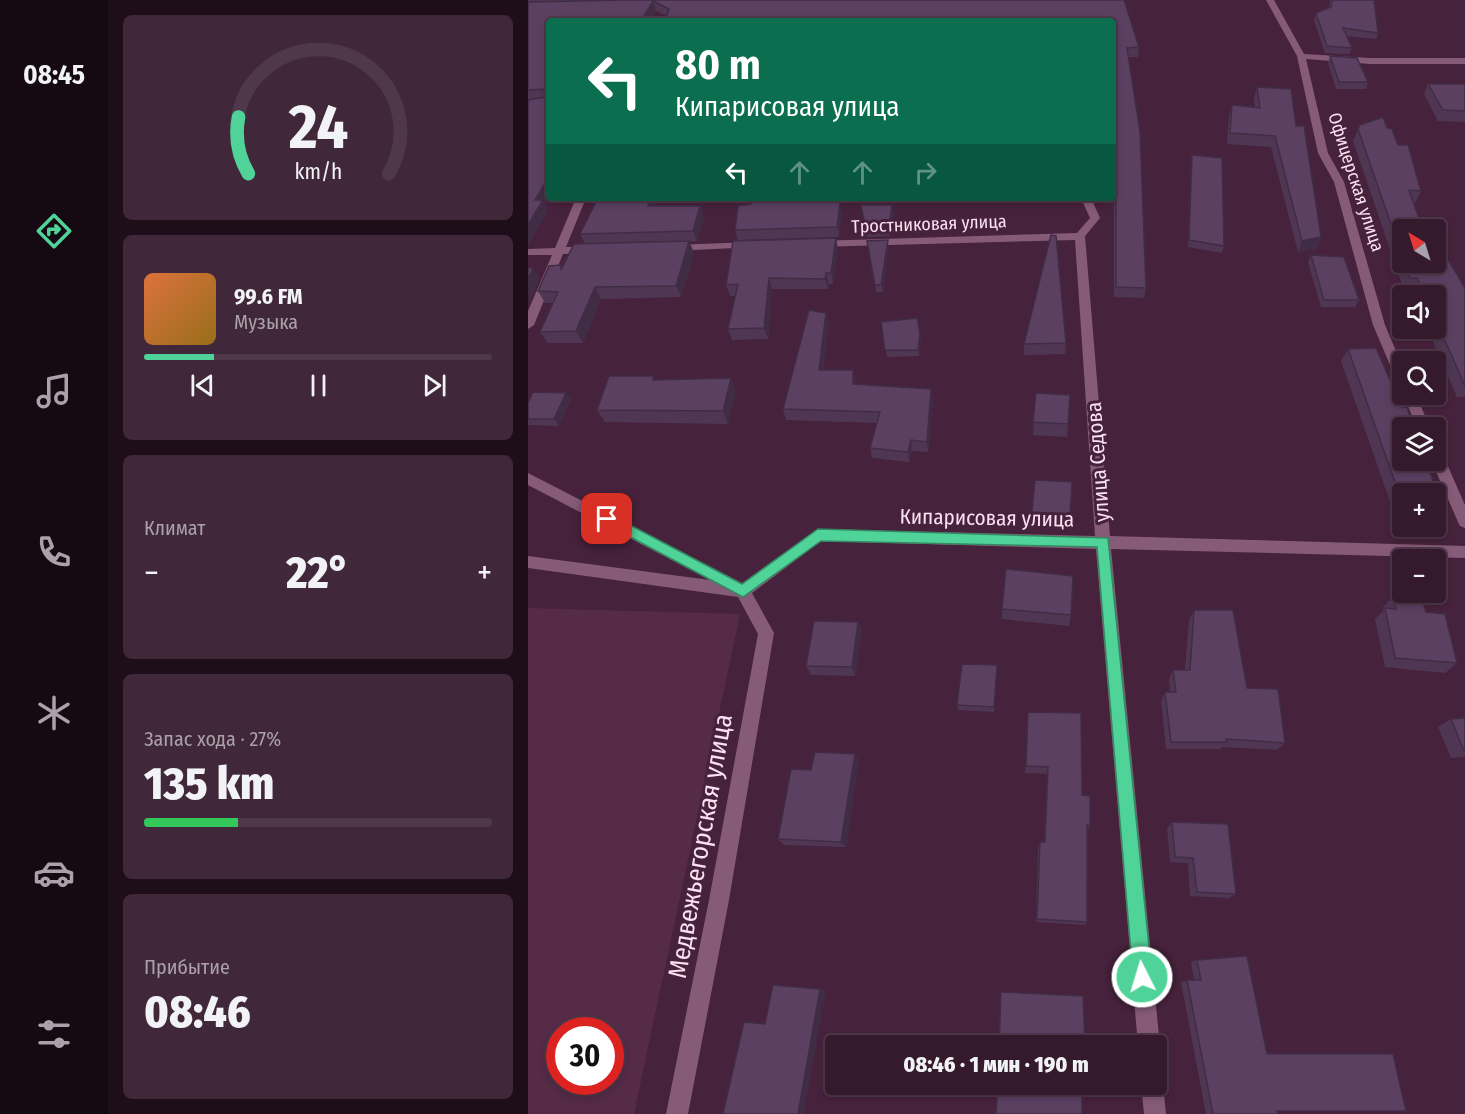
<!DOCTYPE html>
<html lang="ru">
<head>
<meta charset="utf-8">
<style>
  body { margin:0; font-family:"Fira Sans Condensed",sans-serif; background:#402739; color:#f1f3f6; height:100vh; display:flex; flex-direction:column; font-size:22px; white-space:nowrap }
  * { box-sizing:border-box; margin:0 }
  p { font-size:20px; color:#aaa1aa }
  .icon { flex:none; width:33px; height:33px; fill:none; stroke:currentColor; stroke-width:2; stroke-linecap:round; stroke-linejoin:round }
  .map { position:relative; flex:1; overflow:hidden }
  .details { display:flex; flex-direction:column; gap:15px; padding:15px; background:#1d0e19; width:420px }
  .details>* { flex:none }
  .hud { position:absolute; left:18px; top:18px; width:570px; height:183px; border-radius:6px; box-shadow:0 3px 9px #0003,0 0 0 2px #4f3849; background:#0b6e4f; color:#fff; overflow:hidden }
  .needle { width:39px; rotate:322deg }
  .buttons { position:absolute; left:864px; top:219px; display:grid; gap:12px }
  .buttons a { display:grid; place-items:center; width:54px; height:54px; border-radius:6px; background:#351a2d; box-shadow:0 3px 9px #0003,0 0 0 2px #4f3849; font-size:30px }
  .speed { position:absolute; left:18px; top:1017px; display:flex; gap:12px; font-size:30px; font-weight:700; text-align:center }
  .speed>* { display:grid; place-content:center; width:78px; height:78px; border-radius:50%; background:#351a2d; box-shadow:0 3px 9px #0003,0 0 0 2px #4f3849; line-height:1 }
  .speed .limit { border:9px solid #d22; background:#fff; color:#111 }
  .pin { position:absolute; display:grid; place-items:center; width:51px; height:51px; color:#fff; margin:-26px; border-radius:12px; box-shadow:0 3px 9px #0006 }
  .me { position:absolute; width:66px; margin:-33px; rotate:355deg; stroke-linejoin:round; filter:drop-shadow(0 0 4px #0008) }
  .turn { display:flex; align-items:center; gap:21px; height:126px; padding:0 30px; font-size:27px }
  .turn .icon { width:78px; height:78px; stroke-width:2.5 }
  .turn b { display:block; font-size:42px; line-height:51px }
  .lanes { display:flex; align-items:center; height:57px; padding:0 30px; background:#0003; justify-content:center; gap:30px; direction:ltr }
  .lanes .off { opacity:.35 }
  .big { font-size:45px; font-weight:800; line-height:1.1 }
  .details .card { flex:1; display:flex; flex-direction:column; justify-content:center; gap:9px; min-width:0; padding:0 21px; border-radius:9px; background:#402739 }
  .details .dial { align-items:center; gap:0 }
  .dial svg { height:156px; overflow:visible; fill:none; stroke:#4f3849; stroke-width:7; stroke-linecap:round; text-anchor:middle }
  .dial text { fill:#f1f3f6; stroke:none }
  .song { display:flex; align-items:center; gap:18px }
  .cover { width:72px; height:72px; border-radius:9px; background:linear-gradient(135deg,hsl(20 70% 55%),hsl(40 70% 35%)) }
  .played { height:6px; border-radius:3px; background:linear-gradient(90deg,#50d398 20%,#4f3849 20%) }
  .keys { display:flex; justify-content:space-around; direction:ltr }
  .heat { display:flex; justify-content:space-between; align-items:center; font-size:33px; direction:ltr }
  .charge { height:9px; border-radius:4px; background:linear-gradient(90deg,#34c759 27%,#4f3849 0) }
  .trip { position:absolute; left:297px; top:1035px; width:342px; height:60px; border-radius:6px; background:#351a2d; box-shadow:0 3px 9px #0003,0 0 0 2px #4f3849; font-weight:800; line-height:60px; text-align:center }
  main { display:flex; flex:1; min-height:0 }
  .menu { display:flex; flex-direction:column; width:108px; justify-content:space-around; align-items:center; background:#150a12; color:#aaa1aa }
  .menu .icon { width:42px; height:42px }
  .menu .selected { color:#50d398 }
  .menu b { font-size:27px; color:#f1f3f6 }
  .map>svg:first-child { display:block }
  .built { fill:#552b47; fill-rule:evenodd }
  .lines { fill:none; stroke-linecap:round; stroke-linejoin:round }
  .minor { fill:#865b77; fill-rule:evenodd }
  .wall { fill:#4f3754; fill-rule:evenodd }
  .shaded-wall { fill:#402d45 }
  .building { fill:#5c4062; stroke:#402d45; stroke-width:1.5 }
  .route { fill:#50d398; stroke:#348963; stroke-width:1.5 }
  .labels { text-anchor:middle; stroke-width:6; stroke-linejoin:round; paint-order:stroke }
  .far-street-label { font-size:18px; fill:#fae1f1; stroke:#47223c }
  .street-label { font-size:21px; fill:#fae1f1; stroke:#47223c }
  .near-street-label { font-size:26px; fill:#fae1f1; stroke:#47223c }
</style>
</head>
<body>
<main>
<nav class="menu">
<b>08:45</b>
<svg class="icon selected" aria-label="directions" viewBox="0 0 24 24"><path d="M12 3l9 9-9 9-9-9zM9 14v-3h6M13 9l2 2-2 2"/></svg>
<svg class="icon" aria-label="music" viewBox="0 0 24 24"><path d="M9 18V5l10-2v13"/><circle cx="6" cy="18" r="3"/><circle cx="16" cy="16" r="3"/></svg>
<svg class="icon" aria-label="phone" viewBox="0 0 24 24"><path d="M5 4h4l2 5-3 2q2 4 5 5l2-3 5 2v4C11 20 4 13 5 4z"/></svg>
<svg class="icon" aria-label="climate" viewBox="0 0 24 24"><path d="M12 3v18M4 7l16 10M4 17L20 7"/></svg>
<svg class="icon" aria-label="car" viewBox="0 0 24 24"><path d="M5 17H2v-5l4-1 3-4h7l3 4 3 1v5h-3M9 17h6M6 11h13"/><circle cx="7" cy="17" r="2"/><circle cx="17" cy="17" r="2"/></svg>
<svg class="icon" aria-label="filters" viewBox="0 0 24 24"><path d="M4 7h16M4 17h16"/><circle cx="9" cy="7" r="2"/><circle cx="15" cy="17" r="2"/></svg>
</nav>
<section class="details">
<div class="card dial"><svg viewBox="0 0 100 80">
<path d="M14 69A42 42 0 1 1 86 69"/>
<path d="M14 69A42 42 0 0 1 9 40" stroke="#50d398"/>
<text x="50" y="56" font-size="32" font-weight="700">24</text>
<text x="50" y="72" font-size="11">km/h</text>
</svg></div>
<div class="card">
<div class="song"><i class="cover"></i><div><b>99.6 FM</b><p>Музыка</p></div></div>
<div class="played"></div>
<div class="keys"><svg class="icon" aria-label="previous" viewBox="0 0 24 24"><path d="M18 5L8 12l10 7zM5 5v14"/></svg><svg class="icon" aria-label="pause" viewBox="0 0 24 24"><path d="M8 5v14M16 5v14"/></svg><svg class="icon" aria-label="next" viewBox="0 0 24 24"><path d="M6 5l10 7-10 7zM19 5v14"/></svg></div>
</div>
<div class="card"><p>Климат</p>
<div class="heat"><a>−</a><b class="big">22°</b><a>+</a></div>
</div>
<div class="card"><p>Запас хода · 27%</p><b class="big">135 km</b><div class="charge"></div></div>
<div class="card"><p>Прибытие</p><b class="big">08:46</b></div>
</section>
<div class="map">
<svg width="937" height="1114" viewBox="0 0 937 1114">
  <rect width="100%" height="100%" fill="#47223c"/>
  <!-- built -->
  <path class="built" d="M 0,608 L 212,614 L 106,1114 L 0,1114 ZM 82,1030 L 82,1082 L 32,1082 L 32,1030 Z"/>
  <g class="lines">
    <!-- minor -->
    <path class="minor" d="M 738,0 L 746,0 L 776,54 L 842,58 L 937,58 L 937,64 L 842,64 L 778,59 L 800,153 L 816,182 L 857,325 L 874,365 L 874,383 L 868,379 L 845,325 L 806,182 L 790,153 L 769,56 Z
      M 48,198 L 58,198 L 38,247 L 63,247 L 69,250 L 63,253 L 35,254 L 6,325 L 0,329 L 0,311 L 24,255 L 0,255 L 0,249 L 27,248 Z
      M 553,198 L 563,198 L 572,218 L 557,236 L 582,536 L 937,546 L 937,558 L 583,549 L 632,1046 L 628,1053 L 628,1046 L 610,1046 L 568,549 L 293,541 L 224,593 L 246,633 L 201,900 L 160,1114 L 138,1114 L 181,900 L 230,634 L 210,597 L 0,568 L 0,556 L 182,580 L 0,485 L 0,473 L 214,583 L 290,529 L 567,536 L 547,240 L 288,247 L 282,244 L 288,241 L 549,233 L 562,218 Z
      M 225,242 L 229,243 L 229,247 L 144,251 L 138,248 L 144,245 Z
      M 875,394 L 888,394 L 902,428 L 889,428 Z
      M 908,450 L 915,455 L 937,505 L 937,528 L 932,526 L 930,522 L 903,460 L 908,460 Z
      M 628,1075 L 635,1084 L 638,1114 L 616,1114 L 613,1084 L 628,1084 Z"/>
  </g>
  <!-- wall -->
  <path class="wall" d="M 0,0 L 596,0 L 611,47 L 610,57 L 600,57 L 618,288 L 616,298 L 586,297 L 586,199 L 583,199 L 583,198 L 585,198 L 585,21 L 139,16 L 128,11 L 122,21 L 21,21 L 21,196 L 17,204 L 20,210 L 0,245 Z
    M 802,0 L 846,0 L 850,33 L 848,39 L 818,36 L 824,48 L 821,54 L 797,53 L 786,20 L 788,13 L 801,8 Z
    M 802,56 L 840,82 L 838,89 L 808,89 L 800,63 Z
    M 900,84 L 937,84 L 937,122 L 910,121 L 896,94 Z
    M 729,87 L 768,126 L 793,237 L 789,249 L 770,252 L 743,147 L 699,144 L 701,116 L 704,105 L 727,107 L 726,98 Z
    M 830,129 L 870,145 L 893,191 L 887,203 L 886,203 L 874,230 L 874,262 L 908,262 L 937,288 L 937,397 L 929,397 L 899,328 L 908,328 L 908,296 L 885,296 L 882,290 L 876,290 L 825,141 Z
    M 664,155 L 696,246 L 694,253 L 660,247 L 663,162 Z
    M 273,201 L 314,212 L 311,237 L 210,240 L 207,230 L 223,204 Z
    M 333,205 L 365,212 L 362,236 L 339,237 Z
    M 127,206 L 176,216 L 169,241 L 161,241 L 166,253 L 153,297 L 73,299 L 55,343 L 20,343 L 12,332 L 25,303 L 17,303 L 10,291 L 33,265 L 34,268 L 57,244 L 52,234 Z
    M 360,240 L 360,247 L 355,292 L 348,292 L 339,241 Z
    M 310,249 L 305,284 L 301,284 L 300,289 L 244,289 L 240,339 L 204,340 L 200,329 L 207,296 L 202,296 L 198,285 Z
    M 783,255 L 831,300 L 827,307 L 793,307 L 780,262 Z
    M 298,313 L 301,325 L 295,370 L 325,370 L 328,384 L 405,400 L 400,452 L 384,451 L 381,462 L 344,458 L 342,448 L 349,423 L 258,420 L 255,409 Z
    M 353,322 L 393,339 L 391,356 L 359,357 Z
    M 538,343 L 537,354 L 496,355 L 496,344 Z
    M 820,349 L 874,407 L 918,518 L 908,529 L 871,527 L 813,361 ZM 874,494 L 908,494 L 908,526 L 874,526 Z
    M 128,380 L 208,391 L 200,424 L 77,422 L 69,410 Z
    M 38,393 L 43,399 L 31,426 L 0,425 L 0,403 Z
    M 508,393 L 540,424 L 539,437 L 505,435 Z
    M 507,480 L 542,515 L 540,526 L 503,524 Z
    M 865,597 L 898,612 L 929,663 L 917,673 L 857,667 L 847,619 L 856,610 L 855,607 Z
    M 474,609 L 543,615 L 541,626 L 474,619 Z
    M 666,610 L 757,743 L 749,750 L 694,747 L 692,749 L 638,749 L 633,701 L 637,692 L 642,692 L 641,679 L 645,670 L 657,670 L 661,620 Z
    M 330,622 L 334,632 L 327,676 L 283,675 L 278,666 Z
    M 469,665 L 466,712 L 430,710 L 429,705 Z
    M 500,712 L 554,795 L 562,825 L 560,830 L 559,922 L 557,925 L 508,922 L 510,847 L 512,842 L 516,842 L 519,774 L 497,773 Z
    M 937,718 L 937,757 L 923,758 L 910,727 L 923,719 Z
    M 327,754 L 331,761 L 318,847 L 256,845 L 250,839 L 283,770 Z
    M 644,822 L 708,894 L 701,898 L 662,896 L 660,863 L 642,862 L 639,828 Z
    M 669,960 L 739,1053 L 852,1053 L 865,1054 L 749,1111 L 750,1114 L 678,1114 L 653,982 L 666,980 L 663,962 Z"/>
  <!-- shaded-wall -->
  <path class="shaded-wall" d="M 125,1 L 128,11 L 122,21 L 113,21 Z
    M 21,177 L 21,196 L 17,204 L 20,210 L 0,245 L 0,225 L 7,200 Z
    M 122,198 L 129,198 L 125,216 L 120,206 Z
    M 312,201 L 314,212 L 311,237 L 309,227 Z
    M 364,205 L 365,212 L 362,236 L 361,229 Z
    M 172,206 L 176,216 L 169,241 L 165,231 Z
    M 793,237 L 789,249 L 770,252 L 774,241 Z
    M 308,238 L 310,249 L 305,284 L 303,273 Z
    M 360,240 L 360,247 L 355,292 L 353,285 Z
    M 161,241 L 166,253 L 153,297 L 148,286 Z
    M 5,268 L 12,278 L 1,304 L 0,280 Z
    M 298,273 L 301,284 L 300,289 L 297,279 Z
    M 241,278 L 244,289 L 240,339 L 236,328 Z
    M 67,287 L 73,299 L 55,343 L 48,331 Z
    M 298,313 L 301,325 L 294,381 L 291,370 Z
    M 392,333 L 393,339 L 391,356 L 390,350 Z
    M 325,370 L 328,382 L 328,395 L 325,384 Z
    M 203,378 L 208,391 L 200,424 L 195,411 Z
    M 403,389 L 405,400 L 400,452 L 399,442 Z
    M 38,393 L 43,399 L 31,426 L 26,419 Z
    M 383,440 L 384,451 L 381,462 L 380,452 Z
    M 330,622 L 334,632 L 327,676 L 324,667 Z
    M 327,754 L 331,761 L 318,847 L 313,842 Z
    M 292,989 L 298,990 L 276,1114 L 270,1114 Z"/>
  <!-- building -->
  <path class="building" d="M 99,0 L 596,0 L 611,47 L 599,48 L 612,132 L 618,288 L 588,287 L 588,189 L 585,189 L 585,21 L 137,21 L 141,9 L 125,1 L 113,21 L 21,21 L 21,177 L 7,200 L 15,200 L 0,225 L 0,100 L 18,97 L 16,89 L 0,90 L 0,2 Z
    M 804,0 L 846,0 L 850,33 L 815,28 L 824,48 L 799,46 L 788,13 L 803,7 Z
    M 802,56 L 829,58 L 840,82 L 811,82 Z
    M 900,84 L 937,84 L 937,111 L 915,110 Z
    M 729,87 L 763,89 L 768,126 L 776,126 L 793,237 L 774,241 L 747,136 L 702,133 L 704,105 L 732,108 Z
    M 855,117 L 859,128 L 864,129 L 870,145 L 880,145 L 893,191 L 881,190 L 895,230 L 874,230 L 874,256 L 830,129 L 832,125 Z
    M 664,155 L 694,158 L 696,246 L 661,240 Z
    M 70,198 L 122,198 L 120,206 L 172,206 L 165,231 L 52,234 Z
    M 224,198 L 270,198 L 270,201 L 312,201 L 309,227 L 207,230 L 210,206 L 223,204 Z
    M 333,205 L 364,205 L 361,229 L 338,229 Z
    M 523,235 L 528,236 L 538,343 L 496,344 Z
    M 308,238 L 303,273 L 298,273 L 297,279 L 241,278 L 236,328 L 200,329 L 210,284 L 198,285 L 205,241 Z
    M 360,240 L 353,285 L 347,285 L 339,241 Z
    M 161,241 L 148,286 L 67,287 L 48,331 L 12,332 L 30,292 L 10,291 L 21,266 L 33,265 L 33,270 L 46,244 Z
    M 783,255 L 816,257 L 831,300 L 796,300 Z
    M 918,256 L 937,288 L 937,386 L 908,320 L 908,296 L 897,296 L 889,278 L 882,278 L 877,262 L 908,262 L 908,257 Z
    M 0,268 L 5,268 L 0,280 Z
    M 281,310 L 298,313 L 291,370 L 325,370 L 325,384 L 403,389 L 399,442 L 383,440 L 380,452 L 342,448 L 352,412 L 255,409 Z
    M 389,318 L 392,333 L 390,350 L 357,350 L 353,322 Z
    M 848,348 L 874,407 L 879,407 L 886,428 L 874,428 L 874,460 L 898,460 L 918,518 L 908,518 L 908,494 L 874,494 L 874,502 L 820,349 Z
    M 81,376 L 126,376 L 125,380 L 203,378 L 195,411 L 69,410 Z
    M 5,392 L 38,393 L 26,419 L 0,419 L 0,403 Z
    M 508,393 L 542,395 L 540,424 L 505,422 Z
    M 507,480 L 544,482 L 542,515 L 504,512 Z
    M 478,569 L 545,576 L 543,615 L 474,609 Z
    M 865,597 L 894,599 L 898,612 L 917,614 L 929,663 L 867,658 L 857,608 L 868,609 Z
    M 666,610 L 705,610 L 719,688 L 750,689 L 757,743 L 698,739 L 699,742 L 643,742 L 637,692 L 648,692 L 645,670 L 662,670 Z
    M 286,621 L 330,622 L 324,667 L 278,666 Z
    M 434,664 L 469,665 L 466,707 L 429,705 Z
    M 500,712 L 553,713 L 554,795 L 562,796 L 562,825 L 559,825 L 559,922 L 509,919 L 512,842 L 517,842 L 520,767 L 498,766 Z
    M 937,718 L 937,751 L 936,751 L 923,719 Z
    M 287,752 L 327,754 L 313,842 L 250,839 L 263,769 L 283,770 Z
    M 644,822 L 700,824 L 708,894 L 669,892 L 665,858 L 647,857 Z
    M 719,956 L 739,1054 L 865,1054 L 878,1111 L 749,1111 L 750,1114 L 685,1114 L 659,980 L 673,980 L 669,960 Z
    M 245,985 L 292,989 L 270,1114 L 195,1114 L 216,1022 L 237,1024 Z
    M 473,992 L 555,996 L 557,1046 L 471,1046 Z
    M 470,1084 L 558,1084 L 558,1088 L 554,1087 L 554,1114 L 468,1114 Z"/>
  <!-- route -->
  <path class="route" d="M 79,513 L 214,584 L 290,529 L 580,538 L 624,977 L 621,983 L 614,986 L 608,983 L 605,977 L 569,547 L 293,541 L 215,597 L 74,522 L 74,515 Z"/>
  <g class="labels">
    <!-- far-street labels -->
    <g class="far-street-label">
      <text transform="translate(828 182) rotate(72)" y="6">Офицерская улица</text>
      <text transform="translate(401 224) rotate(-2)" y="6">Тростниковая улица</text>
    </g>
    <!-- street labels -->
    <g class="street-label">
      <text transform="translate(570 462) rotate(-94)" y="7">улица Седова</text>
      <text transform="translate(459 518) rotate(1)" y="7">Кипарисовая улица</text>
    </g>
    <!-- near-street labels -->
    <g class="near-street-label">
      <text transform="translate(172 846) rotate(-80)" y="9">Медвежьегорская улица</text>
    </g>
  </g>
</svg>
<div class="buttons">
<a><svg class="needle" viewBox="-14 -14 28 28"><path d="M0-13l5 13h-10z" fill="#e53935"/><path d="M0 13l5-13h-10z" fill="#aaa1aa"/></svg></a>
<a><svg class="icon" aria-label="sound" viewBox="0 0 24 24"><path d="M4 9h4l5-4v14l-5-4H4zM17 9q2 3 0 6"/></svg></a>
<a><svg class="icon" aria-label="search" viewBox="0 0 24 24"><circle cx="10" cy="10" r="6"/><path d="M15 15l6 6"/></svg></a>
<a><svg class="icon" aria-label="layers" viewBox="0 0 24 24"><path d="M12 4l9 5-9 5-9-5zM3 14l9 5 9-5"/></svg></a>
<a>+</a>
<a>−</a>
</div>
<div class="speed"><div class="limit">30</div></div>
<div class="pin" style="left:79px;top:519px;background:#d93025"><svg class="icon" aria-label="arrive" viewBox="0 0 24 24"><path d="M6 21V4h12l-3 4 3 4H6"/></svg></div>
<svg class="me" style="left:614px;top:977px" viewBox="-20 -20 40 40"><circle r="17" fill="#50d398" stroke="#fff" stroke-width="3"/><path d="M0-11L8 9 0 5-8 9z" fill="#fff"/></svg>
<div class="trip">08:46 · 1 мин · 190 m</div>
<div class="hud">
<div class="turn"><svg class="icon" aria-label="left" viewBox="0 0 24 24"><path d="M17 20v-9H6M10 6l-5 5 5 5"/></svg><div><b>80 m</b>Кипарисовая улица</div></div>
<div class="lanes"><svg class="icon" aria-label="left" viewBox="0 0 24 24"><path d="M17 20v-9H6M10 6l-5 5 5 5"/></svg><svg class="icon off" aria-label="ahead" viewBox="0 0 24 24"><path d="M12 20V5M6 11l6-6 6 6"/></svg><svg class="icon off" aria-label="ahead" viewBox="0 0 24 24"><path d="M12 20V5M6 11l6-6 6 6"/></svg><svg class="icon off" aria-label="right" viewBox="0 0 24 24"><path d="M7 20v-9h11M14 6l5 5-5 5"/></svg></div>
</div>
</div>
</main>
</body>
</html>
